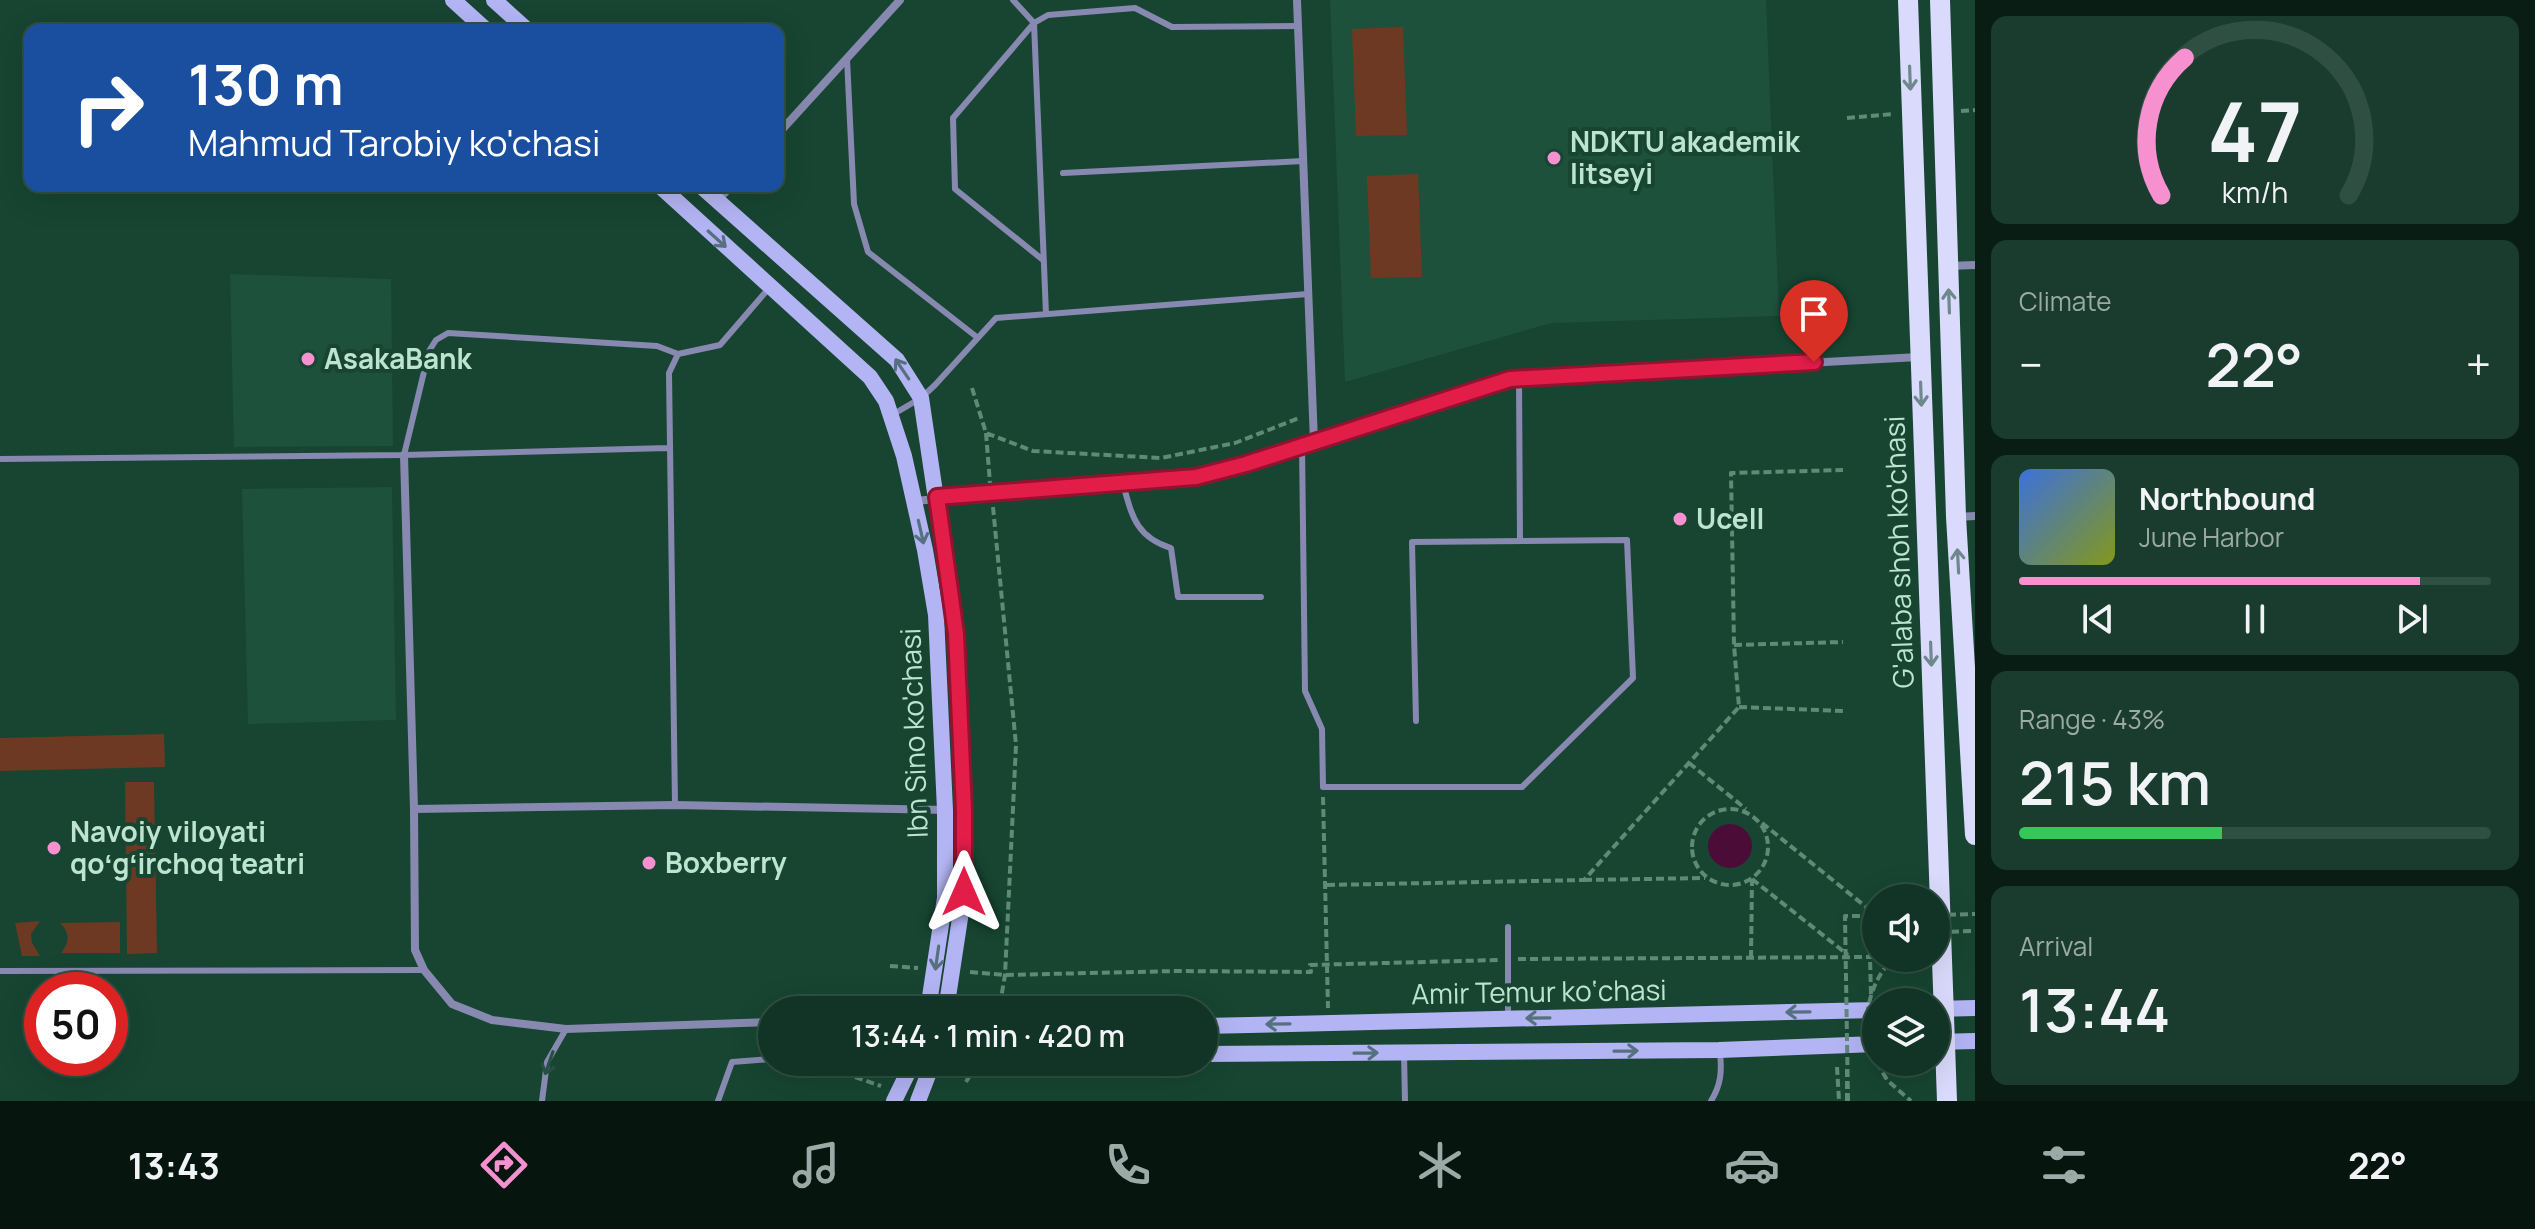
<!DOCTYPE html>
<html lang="en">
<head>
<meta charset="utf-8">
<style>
  body { margin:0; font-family:Manrope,sans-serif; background:#1a3c2e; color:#f1f3f6; height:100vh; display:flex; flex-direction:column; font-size:30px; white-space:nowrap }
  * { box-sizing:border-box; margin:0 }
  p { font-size:26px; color:#9caaa7 }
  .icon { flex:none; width:44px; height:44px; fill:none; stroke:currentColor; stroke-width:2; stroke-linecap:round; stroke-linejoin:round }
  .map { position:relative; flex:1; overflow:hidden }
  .sheet { display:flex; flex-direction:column; gap:16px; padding:16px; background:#091d15; width:560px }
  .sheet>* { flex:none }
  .banner { position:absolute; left:24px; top:24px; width:760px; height:168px; border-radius:16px; box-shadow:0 8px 32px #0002,0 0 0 2px #304f43; background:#1a4fa0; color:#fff; overflow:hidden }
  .buttons { position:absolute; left:1862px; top:884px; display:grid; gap:16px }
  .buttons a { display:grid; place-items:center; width:88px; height:88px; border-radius:50%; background:#113426; box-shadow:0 8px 32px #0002,0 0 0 2px #304f43; font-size:40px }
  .speed { position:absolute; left:24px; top:972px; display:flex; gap:16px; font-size:40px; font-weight:700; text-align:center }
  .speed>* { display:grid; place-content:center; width:104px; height:104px; border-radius:50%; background:#113426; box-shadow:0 8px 32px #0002,0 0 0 2px #304f43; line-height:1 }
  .speed .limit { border:12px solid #d22; background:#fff; color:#111 }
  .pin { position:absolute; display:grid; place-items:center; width:68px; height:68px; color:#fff; margin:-82px -34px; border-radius:50% 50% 50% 0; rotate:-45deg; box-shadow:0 0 8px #0007 }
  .pin .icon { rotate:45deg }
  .me { position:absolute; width:88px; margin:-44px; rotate:0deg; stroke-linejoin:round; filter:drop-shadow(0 0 6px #0008) }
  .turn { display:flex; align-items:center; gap:28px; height:168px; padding:0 32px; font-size:36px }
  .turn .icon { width:104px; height:104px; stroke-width:2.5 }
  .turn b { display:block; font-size:56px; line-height:68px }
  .big { font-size:60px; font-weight:600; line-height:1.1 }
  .sheet .card { flex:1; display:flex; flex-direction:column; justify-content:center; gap:12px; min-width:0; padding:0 28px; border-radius:16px; background:#1a3c2e }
  .sheet .dial { align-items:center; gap:0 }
  .dial svg { height:208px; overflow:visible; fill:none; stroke:#304f43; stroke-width:7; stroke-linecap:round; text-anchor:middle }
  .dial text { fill:#f1f3f6; stroke:none }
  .song { display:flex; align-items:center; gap:24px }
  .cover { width:96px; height:96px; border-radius:12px; background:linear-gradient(135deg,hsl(220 70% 55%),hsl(70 70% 35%)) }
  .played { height:8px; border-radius:4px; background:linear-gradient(90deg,#f690cf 85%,#304f43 85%) }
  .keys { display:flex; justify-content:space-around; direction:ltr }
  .heat { display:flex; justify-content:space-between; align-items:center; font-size:44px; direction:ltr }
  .charge { height:12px; border-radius:6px; background:linear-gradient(90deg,#34c759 43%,#304f43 0) }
  .trip { position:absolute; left:758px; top:996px; width:460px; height:80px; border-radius:40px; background:#113426; box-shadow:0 8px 32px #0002,0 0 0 2px #304f43; font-weight:600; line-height:80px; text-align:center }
  .menu { display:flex; height:128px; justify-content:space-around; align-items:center; background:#07150f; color:#9caaa7 }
  .menu .icon { width:56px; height:56px }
  .menu .selected { color:#f690cf }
  .menu b { font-size:36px; color:#f1f3f6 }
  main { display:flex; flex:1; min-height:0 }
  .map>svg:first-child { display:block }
  .built { fill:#1d513c }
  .green { fill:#6e3922 }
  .water { fill:#4b0d38 }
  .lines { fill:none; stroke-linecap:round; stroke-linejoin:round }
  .path { stroke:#5f8a76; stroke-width:4; stroke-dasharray:8 4; stroke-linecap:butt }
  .service { stroke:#8889b0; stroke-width:6 }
  .minor { stroke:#8889b0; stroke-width:8 }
  .secondary { stroke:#b3b4f3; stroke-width:16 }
  .primary { stroke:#dadbfc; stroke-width:20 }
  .path-bridge { stroke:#5f8a76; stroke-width:4; stroke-dasharray:8 4; stroke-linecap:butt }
  .oneway { stroke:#6f888d }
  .oneway2 { stroke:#55717f }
  .oneway3 { stroke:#284f45 }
  .route-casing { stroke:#92132f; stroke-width:20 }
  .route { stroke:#e11d48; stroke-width:14 }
  .poi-dot { fill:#f690cf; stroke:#174532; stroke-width:3 }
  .labels { text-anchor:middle; stroke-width:8; stroke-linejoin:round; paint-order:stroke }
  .poi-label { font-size:28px; font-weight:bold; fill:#bce4cf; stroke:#174532; text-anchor:start }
  .street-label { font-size:28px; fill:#bce4cf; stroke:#174532 }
</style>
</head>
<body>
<main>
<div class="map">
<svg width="1975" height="1101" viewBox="0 0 1975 1101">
  <rect width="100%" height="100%" fill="#174532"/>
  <!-- built -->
  <path class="built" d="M 1330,0 L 1766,0 L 1779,316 L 1551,323 L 1345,382 Z
    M 230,274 L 391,279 L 393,446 L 234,447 Z
    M 392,487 L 396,720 L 248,724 L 242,489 Z"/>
  <!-- green -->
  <path class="green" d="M 1403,27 L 1407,135 L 1356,136 L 1352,29 Z
    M 1418,174 L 1422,277 L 1371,278 L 1367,176 Z
    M 164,734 L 165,767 L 0,771 L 0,738 Z
    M 125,782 L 154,782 L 157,953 L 127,954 Z
    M 40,921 L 31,934 L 32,943 L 40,956 L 22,956 L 15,923 Z
    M 120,922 L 120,953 L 61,953 C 70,942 70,933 60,923 Z"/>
  <!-- water -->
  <path class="water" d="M1708 846a22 22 0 1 1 44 0a22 22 0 1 1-44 0Z"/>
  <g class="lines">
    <!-- path -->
    <path class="path" d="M 1961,111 L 1975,110
      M 1847,118 L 1893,114
      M 972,388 L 986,433 L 1033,451 L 1161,458 L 1235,443 L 1299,418
      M 986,433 L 990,483
      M 993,507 L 1016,745 L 1005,975 L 999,1010
      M 1734,645 L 1843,642
      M 1739,707 L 1843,711
      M 1689,763 L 1746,809
      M 1323,797 L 1328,1008
      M1692 847a38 38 0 1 1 76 0a38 38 0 1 1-76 0Z
      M 1762,823 L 1876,915
      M 1752,879 L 1848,955
      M 1584,880 L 1705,878
      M 1327,885 L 1584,880 L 1739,707 L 1734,645 L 1731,473 L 1843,470
      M 1751,958 L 1752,879
      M 1518,959 L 1876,957
      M 890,966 L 918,968
      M 970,972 L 1005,975 L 1177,971 L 1311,972 L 1310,965 L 1498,960
      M 1871,994 L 1869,921 L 1876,921
      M 1877,1062 L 1887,1080 L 1911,1101
      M 1837,1067 L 1839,1101
      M 855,1077 L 881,1086
      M 966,1082 L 978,1062
      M 1847,1101 L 1847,1067"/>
    <!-- service -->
    <path class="service" d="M 1013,0 L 1034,23 L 1046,314
      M 847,59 L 854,204 L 868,252 L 978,338
      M 1063,173 L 1303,161
      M 1043,260 L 955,189 L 953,118 L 1034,23 L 1048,15 L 1135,8 L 1172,27 L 1298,26
      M 1519,378 L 1520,541
      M 892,415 L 921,398 L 935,385 L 996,318 L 1308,294
      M 1302,446 L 1305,691 L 1322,729 L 1323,787 L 1522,787 L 1633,678 L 1627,540 L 1412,542 L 1416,721
      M 404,455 L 429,351 L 436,340 L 448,333 L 657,346 L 678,354
      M 0,459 L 404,455 L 668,448
      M 1123,484 C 1132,516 1136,537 1171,548 L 1178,597 L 1261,597
      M 675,805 L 669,373 L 678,354 L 720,345 L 770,287
      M 0,971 L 424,970
      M 1508,1018 L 1508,927
      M 1404,1053 L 1405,1101
      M 542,1101 L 547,1062 L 566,1029
      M 718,1101 L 732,1062 L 772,1059
      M 1711,1101 C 1721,1085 1722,1071 1720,1053"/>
    <!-- minor -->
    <path class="minor" d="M 1297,0 L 1314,442
      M 778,134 L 900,0
      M 718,200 L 731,186
      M 1948,266 L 1975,265
      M 404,455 L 414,809 L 415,950 L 424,970 L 452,1004 L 492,1020 L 566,1029 L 772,1022
      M 914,501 L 1196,477 L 1246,464 L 1510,379 L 1919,357
      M 1957,517 L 1975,516
      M 414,809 L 675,805 L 948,810"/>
    <!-- secondary -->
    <path class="secondary" d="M 453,0 L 486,30
      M 494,0 L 527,30
      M 660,186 L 870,377 L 886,401 L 904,456 L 925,550 L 936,615 L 945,810 L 945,898 L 928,1010
      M 701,186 L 897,360 L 921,398 L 956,634 L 964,810 L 964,892 L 946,1010
      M 1936,1009 L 1975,1008
      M 1204,1026 L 1876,1010
      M 1936,1042 L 1975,1041
      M 1204,1054 L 1719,1050 L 1876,1044
      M 894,1101 L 913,1062
      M 918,1101 L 933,1062"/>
    <!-- primary -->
    <path class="primary" d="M 1908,0 L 1947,1101
      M 1940,0 L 1956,517 L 1975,835"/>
    <!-- path-bridge -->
    <path class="path-bridge" d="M 1936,915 L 1975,914
      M 1939,932 L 1975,931
      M 1876,1061 C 1858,1029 1868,981 1894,958
      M 1848,1101 L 1845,916 L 1876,916"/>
  </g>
  <!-- one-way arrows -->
  <defs><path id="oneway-shaft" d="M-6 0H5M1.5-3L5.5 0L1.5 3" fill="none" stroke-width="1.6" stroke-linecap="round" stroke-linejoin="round" transform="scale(2)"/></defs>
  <g class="oneway">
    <use href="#oneway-shaft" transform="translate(1910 78) rotate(88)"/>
    <use href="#oneway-shaft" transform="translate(1949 301) rotate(-92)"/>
    <use href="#oneway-shaft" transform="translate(1921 394) rotate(88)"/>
    <use href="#oneway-shaft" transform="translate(1958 561) rotate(-93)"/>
    <use href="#oneway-shaft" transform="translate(1931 654) rotate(88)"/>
  </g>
  <g class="oneway2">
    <use href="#oneway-shaft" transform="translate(717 239) rotate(42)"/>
    <use href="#oneway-shaft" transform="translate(902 369) rotate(-124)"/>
    <use href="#oneway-shaft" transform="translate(921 532) rotate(77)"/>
    <use href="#oneway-shaft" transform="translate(937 958) rotate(98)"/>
    <use href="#oneway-shaft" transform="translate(1798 1012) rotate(179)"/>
    <use href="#oneway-shaft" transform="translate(1538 1018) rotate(179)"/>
    <use href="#oneway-shaft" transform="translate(1278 1024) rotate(179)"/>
    <use href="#oneway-shaft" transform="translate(1626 1051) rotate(-1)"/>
    <use href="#oneway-shaft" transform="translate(1366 1053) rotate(-1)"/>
  </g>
  <use class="oneway3" href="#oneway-shaft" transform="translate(549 1063) rotate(109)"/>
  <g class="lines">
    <!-- route casing -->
    <g class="route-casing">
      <path id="route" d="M 964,892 L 964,810 L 956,634 L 937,497 L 1196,477 L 1246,464 L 1510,379 L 1814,362"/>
    </g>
    <!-- route -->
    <use href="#route" class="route"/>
  </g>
  <!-- markers -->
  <g class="poi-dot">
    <circle cx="1554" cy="158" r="8"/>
    <circle cx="308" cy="359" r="8"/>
    <circle cx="1680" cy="519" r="8"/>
    <circle cx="54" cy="848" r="8"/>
    <circle cx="649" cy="863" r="8"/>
  </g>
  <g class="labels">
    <!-- poi labels -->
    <g class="poi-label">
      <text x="1570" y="152">NDKTU akademik<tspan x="1570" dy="32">litseyi</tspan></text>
      <text x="324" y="369">AsakaBank</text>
      <text x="1696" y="529">Ucell</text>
      <text x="70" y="842">Navoiy viloyati<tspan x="70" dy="32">qoʻgʻirchoq teatri</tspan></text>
      <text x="665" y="873">Boxberry</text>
    </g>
    <!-- street labels -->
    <g class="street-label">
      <text transform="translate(1899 552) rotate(-92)" y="10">G'alaba shoh ko'chasi</text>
      <text transform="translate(914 733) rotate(-92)" y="10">Ibn Sino ko'chasi</text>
      <text transform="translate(1539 992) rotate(-1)" y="10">Amir Temur ko‘chasi</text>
    </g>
  </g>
</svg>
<div class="buttons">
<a><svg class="icon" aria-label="sound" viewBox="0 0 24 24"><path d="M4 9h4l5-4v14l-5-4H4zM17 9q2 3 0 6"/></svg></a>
<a><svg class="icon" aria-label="layers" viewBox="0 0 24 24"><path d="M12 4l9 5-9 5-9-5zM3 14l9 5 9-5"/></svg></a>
</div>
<div class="speed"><div class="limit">50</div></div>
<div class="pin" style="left:1814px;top:362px;background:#d93025"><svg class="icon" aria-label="arrive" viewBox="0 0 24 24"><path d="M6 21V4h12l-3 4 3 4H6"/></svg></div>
<svg class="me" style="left:964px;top:892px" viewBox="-20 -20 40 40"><path d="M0-17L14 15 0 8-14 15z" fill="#e11d48" stroke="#fff" stroke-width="4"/></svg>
<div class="trip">13:44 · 1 min · 420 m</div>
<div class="banner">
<div class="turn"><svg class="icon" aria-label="right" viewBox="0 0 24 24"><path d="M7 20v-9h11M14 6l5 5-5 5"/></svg><div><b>130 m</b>Mahmud Tarobiy ko'chasi</div></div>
</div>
</div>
<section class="sheet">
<div class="card dial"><svg viewBox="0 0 100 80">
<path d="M14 69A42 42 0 1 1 86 69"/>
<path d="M14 69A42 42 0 0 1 23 16" stroke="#f690cf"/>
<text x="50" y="56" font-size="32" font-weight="700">47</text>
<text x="50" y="72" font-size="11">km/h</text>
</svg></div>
<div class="card"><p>Climate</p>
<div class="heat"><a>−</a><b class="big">22°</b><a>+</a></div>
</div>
<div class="card">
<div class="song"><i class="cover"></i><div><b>Northbound</b><p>June Harbor</p></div></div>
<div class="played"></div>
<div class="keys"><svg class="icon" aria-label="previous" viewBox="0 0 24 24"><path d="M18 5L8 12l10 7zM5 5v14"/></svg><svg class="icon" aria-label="pause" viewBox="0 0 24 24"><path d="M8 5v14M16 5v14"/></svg><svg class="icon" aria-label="next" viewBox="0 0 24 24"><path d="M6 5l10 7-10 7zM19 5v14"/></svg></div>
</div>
<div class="card"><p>Range · 43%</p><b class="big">215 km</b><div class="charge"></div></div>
<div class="card"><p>Arrival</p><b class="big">13:44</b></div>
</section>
</main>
<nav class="menu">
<b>13:43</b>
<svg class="icon selected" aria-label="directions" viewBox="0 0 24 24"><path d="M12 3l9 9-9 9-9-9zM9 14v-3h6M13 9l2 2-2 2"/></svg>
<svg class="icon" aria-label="music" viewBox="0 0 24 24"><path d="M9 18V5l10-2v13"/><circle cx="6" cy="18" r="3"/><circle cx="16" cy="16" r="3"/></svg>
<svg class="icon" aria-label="phone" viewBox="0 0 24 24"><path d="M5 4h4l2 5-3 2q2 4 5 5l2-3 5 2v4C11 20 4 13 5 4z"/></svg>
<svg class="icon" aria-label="climate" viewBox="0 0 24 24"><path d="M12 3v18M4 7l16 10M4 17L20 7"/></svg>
<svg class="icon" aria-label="car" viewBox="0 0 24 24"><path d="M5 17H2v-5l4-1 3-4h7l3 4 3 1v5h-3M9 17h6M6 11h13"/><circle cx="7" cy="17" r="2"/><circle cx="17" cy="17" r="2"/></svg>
<svg class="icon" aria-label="filters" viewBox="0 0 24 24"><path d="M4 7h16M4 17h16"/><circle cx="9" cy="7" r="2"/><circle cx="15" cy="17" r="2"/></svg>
<b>22°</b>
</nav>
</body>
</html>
